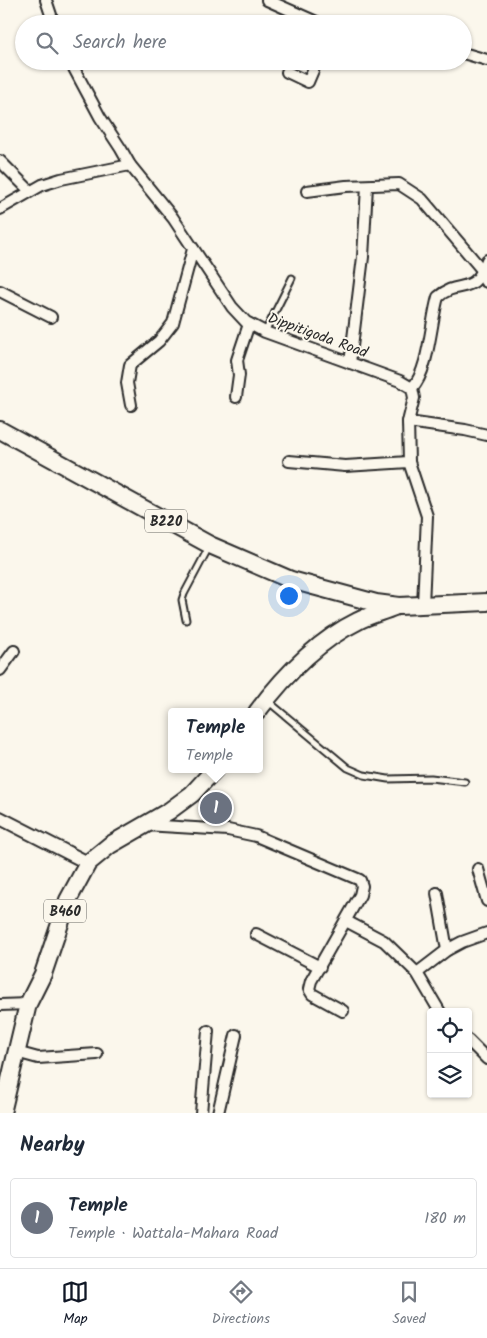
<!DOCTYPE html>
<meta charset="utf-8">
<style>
body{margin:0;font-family:Kalam,sans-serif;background:#f2f2f3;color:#1f2937}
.controls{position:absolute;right:15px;bottom:15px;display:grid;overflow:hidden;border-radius:5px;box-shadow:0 1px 4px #0004}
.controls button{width:45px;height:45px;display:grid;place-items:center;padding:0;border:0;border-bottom:1px solid #e0e1e3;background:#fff;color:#1f2937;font:25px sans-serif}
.you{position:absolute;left:288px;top:595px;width:18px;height:18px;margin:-12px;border:4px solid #fff;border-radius:50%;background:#1a73e8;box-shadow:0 0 0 8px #1a73e833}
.badge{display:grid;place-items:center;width:32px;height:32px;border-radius:50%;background:#111827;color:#fff;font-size:16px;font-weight:700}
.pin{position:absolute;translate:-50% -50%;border:2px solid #fff;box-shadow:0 1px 5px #0006}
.popup{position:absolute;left:168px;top:708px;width:95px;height:65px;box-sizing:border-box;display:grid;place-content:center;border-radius:5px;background:#fff;filter:drop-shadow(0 1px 4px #0005);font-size:16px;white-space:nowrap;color:#747a83}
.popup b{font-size:19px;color:#1f2937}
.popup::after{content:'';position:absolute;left:50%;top:100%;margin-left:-10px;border:10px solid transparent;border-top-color:#fff}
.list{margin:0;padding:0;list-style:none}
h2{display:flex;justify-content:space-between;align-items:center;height:65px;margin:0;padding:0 20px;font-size:21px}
h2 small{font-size:16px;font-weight:400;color:#747a83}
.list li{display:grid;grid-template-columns:32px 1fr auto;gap:15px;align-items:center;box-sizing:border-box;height:80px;margin:0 10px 10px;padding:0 10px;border:1px solid #e0e1e3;border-radius:5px}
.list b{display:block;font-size:19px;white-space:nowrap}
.list p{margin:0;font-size:16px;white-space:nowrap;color:#747a83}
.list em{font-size:16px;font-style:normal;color:#747a83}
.icon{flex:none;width:28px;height:28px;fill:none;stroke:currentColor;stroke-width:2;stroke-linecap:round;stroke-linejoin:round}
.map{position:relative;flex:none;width:487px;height:1113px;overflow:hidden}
.search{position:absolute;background:#fff;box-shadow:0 1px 4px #0004;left:15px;right:15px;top:15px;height:55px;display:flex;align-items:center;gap:12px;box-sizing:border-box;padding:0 18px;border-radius:28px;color:#747a83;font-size:19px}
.sheet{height:155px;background:#fff}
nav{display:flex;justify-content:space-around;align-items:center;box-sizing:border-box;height:70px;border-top:1px solid #e0e1e3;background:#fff;font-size:14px;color:#747a83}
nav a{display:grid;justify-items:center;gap:2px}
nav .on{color:#111827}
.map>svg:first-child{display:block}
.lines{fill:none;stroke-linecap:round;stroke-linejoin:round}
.service-casing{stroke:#2b2b2b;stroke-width:9}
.minor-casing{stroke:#2b2b2b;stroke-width:14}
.tertiary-casing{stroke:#2b2b2b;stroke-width:16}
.primary-casing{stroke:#2b2b2b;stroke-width:20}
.service{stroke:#fbf7ec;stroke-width:5}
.minor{stroke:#fbf7ec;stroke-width:10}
.tertiary{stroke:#fbf7ec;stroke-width:12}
.primary{stroke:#fbf7ec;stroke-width:16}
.labels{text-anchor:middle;stroke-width:4;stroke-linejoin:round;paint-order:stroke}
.shield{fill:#fbf7ec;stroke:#696865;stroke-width:1}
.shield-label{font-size:14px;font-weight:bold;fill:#2b2b2b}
.street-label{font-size:15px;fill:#2b2b2b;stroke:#fbf7ec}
</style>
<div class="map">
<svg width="487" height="1113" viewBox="0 0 487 1113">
<rect width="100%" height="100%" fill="#fbf7ec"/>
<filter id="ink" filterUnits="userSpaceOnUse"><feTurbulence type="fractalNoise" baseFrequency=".02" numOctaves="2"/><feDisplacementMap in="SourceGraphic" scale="10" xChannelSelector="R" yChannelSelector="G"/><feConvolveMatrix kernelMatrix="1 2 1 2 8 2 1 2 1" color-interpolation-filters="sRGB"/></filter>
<g filter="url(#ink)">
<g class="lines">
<defs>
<g id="service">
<polyline points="265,332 292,278"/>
<polyline points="186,620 182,600 184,594 209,547"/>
<polyline points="269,702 348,768 364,775 388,779 431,778 465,782"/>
</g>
<g id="minor">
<polyline points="46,0 54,24"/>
<polyline points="267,0 321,24"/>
<polyline points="463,53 487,60"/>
<polyline points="70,61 100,117 121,149 130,165 173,218 232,307 246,322 265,332 400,381 412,388 414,398 408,422 409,462 427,516 423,605"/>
<polyline points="287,72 308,82 317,61"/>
<polyline points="0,161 30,191"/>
<polyline points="307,191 346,186 399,184 422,199 483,271 485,281 487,282"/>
<polyline points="0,209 42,185 61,179 130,165"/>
<polyline points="0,291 51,317"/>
<polyline points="350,363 363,257 367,186"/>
<path d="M412,388C429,371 431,320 438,297C459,278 474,298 487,260"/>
<polyline points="236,397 239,375 237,360 249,324"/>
<polyline points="131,405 127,383 130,365 159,341 173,323 193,249"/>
<polyline points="408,422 465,430 487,435"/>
<polyline points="289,461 345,466 409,462"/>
<polyline points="0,670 14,651"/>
<polyline points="145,825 228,830 256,836 360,880 362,886 360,895 311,981 309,989 312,994 343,1011"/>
<polyline points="478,869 487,901"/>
<polyline points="437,893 447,950"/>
<polyline points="346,921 384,941 417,973 440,1012"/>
<polyline points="256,934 320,967"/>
<polyline points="417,973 447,950 462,942 487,933"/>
<polyline points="0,1005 28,1004"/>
<polyline points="468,1040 487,1059"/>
<polyline points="16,1052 38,1058 97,1054"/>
<polyline points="201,1113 208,1031"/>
<polyline points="218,1113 236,1035"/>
</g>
<polyline id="tertiary" points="0,818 88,863"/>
<g id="primary">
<polyline points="0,430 210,545 291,580 376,603 399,606 487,602"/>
<path d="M257,712C284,676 317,641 358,621C369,615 382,612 394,607"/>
<polyline points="2,1113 28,1004 43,974 68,900 88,863 110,845 169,811 192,794 215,769"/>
</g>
</defs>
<use href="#service" class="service-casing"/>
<use href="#minor" class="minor-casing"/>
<use href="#tertiary" class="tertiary-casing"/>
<use href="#primary" class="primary-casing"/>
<use href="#service" class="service"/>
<use href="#minor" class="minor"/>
<use href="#tertiary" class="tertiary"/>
<use href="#primary" class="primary"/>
</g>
</g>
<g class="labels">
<g class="shield">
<rect x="145" y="509.5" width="42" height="23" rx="4"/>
<rect x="44" y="899.5" width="42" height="23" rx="4"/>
</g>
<g class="shield-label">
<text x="166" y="526">B220</text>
<text x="65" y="916">B460</text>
</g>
<g class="street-label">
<text transform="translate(318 335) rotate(20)" y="5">Dippitigoda Road</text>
</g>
</g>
</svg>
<div class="controls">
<button><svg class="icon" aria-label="locate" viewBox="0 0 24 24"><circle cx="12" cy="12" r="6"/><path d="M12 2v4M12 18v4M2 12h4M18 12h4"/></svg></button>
<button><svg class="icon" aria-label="layers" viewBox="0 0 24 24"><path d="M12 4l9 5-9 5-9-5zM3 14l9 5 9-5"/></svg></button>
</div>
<div class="you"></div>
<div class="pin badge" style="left:216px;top:808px;background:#6b7280">1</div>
<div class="popup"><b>Temple</b>Temple</div>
<div class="search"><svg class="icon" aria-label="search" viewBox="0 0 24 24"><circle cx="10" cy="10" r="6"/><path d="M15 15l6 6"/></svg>Search here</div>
</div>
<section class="sheet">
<h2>Nearby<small></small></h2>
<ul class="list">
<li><span class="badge" style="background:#6b7280">1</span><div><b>Temple</b><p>Temple · Wattala-Mahara Road</p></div><em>180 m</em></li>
</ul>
</section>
<nav>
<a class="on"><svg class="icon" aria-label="map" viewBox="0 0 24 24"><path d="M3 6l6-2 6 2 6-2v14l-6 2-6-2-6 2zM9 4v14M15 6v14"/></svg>Map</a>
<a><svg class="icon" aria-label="directions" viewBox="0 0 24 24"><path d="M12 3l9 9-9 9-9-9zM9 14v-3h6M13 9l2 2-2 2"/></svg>Directions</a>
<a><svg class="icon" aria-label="saved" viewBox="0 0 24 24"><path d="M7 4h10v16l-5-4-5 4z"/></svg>Saved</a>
</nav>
